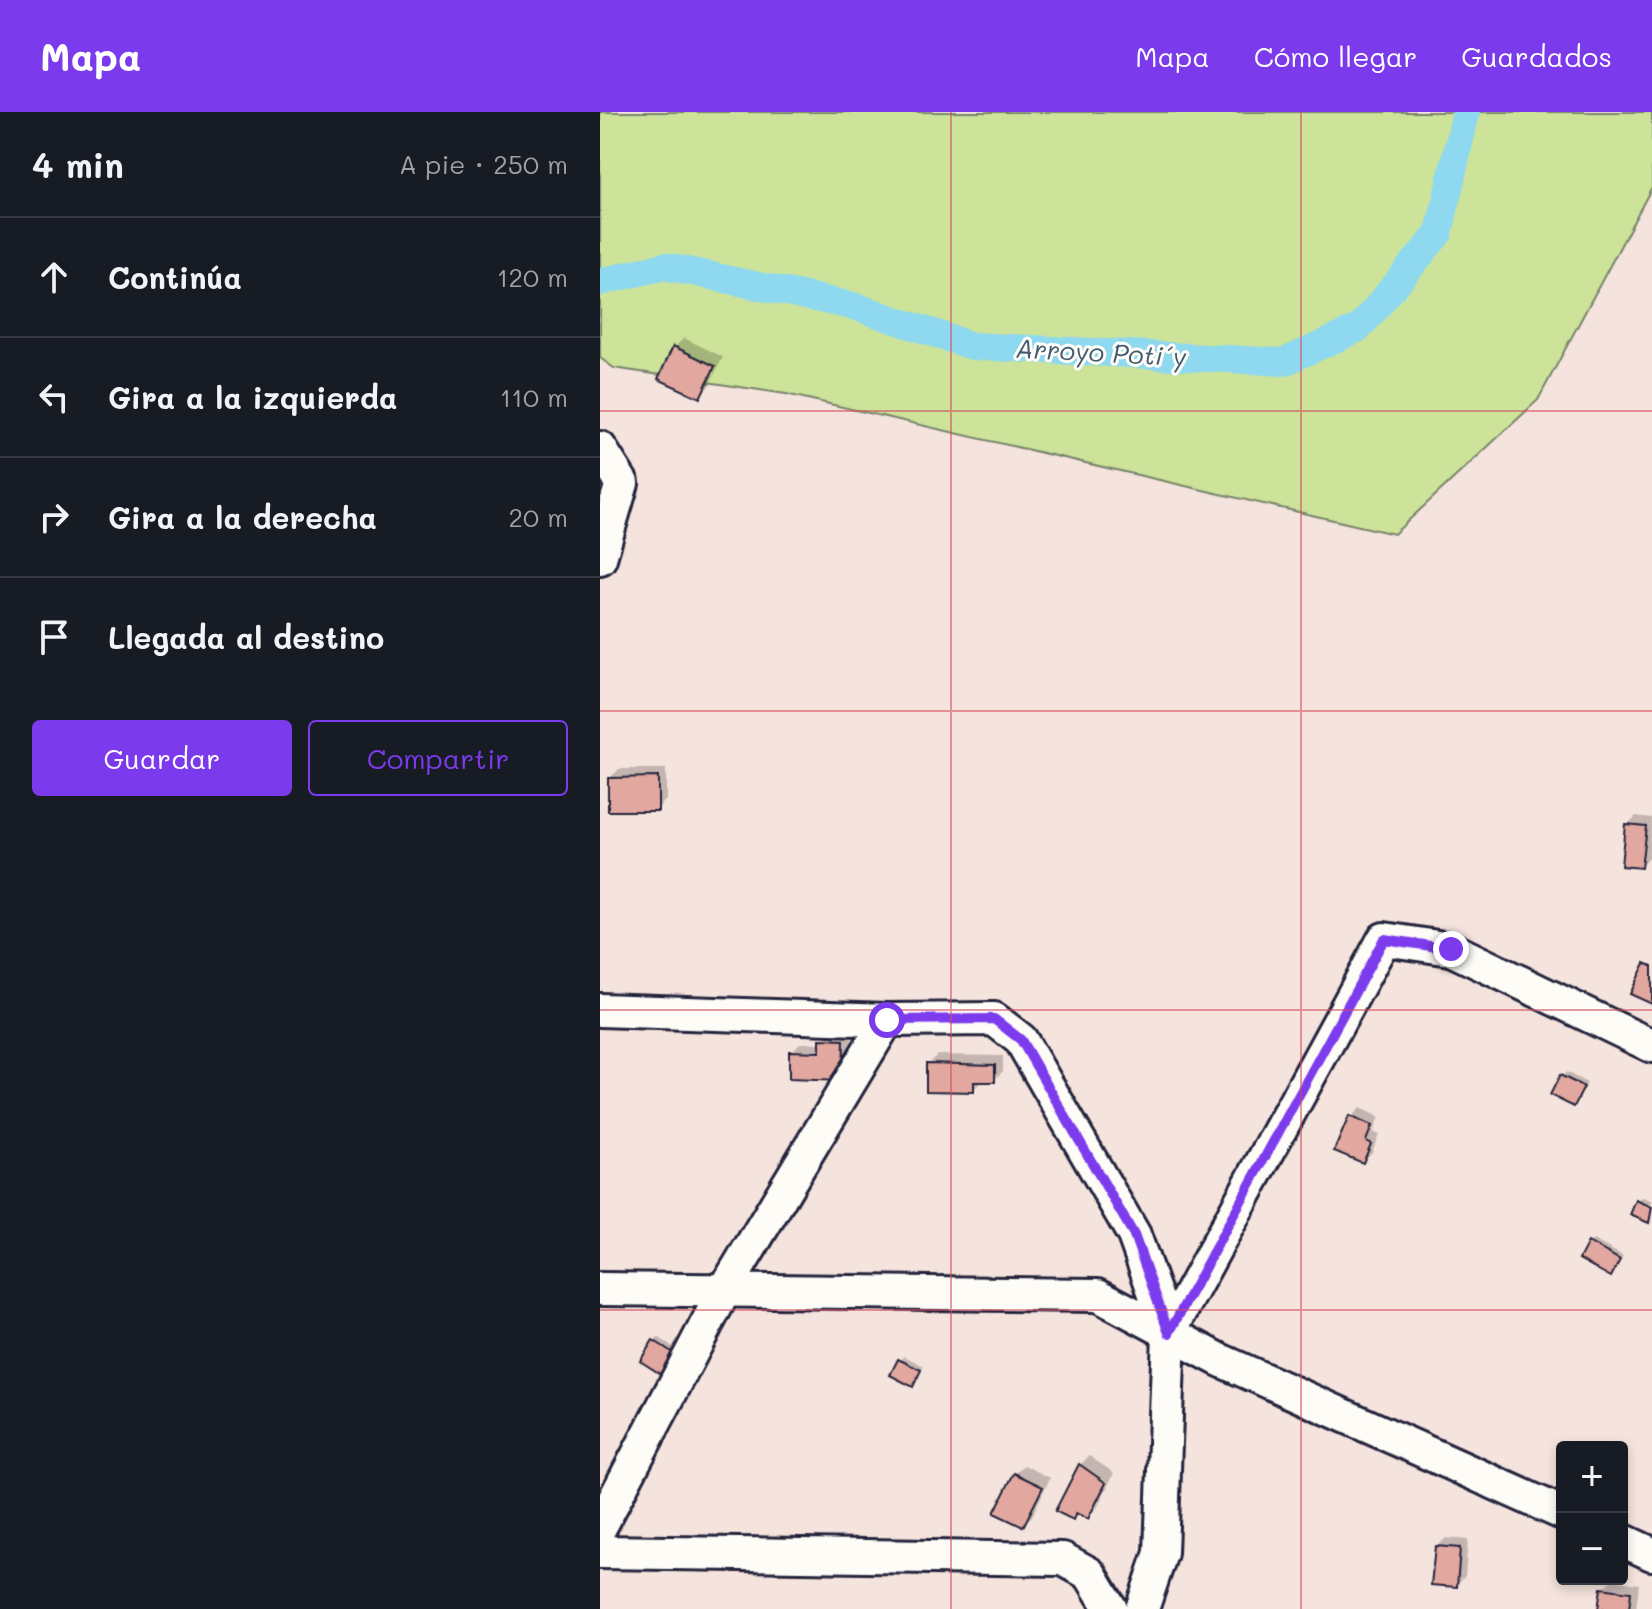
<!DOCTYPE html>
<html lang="es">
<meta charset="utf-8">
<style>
body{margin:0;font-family:Mali,sans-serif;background:#20242c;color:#f1f3f6}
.controls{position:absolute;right:24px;bottom:24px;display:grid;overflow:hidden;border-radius:8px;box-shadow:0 4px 12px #0003}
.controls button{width:72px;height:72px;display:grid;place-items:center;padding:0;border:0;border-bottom:2px solid #363941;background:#171b24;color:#f1f3f6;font:40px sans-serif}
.stop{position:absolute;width:24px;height:24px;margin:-18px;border:6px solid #7c3aed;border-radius:50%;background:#fff}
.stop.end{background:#7c3aed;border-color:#fff;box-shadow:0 2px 8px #0008}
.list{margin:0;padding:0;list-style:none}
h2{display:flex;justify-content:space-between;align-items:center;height:104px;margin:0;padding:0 32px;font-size:34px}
h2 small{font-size:26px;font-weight:400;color:#9ea1a6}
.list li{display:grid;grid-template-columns:52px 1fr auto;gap:24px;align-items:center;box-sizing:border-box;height:120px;padding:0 32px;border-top:2px solid #363941}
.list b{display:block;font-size:30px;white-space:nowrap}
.list em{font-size:26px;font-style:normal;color:#9ea1a6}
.actions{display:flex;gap:16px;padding:24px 32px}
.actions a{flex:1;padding:18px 0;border:2px solid #7c3aed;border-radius:8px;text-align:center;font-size:28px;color:#7c3aed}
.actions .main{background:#7c3aed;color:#fff}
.icon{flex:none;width:44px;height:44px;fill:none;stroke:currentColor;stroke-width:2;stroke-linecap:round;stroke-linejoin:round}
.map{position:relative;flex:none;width:1052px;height:1497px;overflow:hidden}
header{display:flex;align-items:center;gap:48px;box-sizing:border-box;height:112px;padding:0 40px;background:#7c3aed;color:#fff}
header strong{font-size:38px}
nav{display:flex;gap:44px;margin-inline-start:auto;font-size:28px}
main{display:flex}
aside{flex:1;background:#171b24}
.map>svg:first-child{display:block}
.green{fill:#cce399;stroke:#77826a;stroke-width:2}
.shadow{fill:#0003}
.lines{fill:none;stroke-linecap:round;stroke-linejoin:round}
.canal{stroke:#8ed9ef;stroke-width:28}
.building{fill:#e2a89f;stroke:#22223b;stroke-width:2}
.minor-casing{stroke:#22223b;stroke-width:38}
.minor{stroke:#fdfcf7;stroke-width:32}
.route{stroke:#7c3aed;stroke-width:10}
.grid{fill:none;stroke:#d1495b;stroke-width:2;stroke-opacity:0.55}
.labels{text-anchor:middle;stroke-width:6;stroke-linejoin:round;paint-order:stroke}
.water-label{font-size:26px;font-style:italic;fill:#425971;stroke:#fdfcf7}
</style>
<header>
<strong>Mapa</strong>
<nav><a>Mapa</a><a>Cómo llegar</a><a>Guardados</a></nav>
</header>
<main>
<aside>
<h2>4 min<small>A pie · 250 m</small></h2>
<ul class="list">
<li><svg class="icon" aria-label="ahead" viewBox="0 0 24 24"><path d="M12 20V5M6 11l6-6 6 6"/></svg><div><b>Continúa</b></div><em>120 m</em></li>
<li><svg class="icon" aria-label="left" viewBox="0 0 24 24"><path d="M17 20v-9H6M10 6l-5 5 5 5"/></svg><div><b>Gira a la izquierda</b></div><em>110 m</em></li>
<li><svg class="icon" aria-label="right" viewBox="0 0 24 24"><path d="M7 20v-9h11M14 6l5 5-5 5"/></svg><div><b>Gira a la derecha</b></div><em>20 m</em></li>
<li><svg class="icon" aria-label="arrive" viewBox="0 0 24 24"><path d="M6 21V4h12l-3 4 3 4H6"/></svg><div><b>Llegada al destino</b></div></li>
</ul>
<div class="actions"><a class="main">Guardar</a><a>Compartir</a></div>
</aside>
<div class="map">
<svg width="1052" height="1497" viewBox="0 0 1052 1497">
<rect width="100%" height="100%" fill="#f5e3dd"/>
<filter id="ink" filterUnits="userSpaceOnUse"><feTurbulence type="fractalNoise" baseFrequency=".0125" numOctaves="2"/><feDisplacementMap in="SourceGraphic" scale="16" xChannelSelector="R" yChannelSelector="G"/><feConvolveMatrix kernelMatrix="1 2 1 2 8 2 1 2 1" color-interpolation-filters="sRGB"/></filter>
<g filter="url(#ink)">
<polygon class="green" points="0,0 1052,0 1052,75 938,288 794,422 186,282 14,256 0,246"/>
<g class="shadow">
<polygon points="84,226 123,245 108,275 100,284 75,235"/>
<polygon points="19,657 66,657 66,688 57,697 10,666"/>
<polygon points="1036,704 1052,706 1049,745 1041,754 1027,713"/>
<polygon points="231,919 252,920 251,958 191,940 200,931 222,931"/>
<polygon points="337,943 403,944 403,959 394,968 383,968 373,978 328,952"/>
<polygon points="966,960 987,971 973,993 953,982"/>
<polygon points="760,996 779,1005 773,1020 779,1023 772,1040 763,1049 751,1005"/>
<polygon points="1042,1085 1052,1089 1049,1109 1032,1102"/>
<polygon points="993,1128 1023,1144 1011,1162 990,1131"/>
<polygon points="58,1225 78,1238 66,1257 54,1229"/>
<polygon points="304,1244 324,1254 313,1272 293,1262"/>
<polygon points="489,1344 514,1361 497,1396 488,1404 478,1400 472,1406 480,1353"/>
<polygon points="424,1353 450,1366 432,1404 423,1413 415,1362"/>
<polygon points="846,1426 868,1428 865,1464 856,1473 837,1434"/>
<polygon points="1012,1468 1039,1472 1036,1497 1000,1497 1003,1477"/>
</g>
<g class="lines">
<polyline class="canal" points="0,170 64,154 257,195 372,234 684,250 759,216 839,121 866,0"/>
</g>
<g class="building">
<polygon points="73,234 115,254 100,286 58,267"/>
<polygon points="58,665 58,699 8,699 8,666"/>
<polygon points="1025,712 1046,714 1041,756 1021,754"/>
<polygon points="1045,851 1052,854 1052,892 1030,882"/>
<polygon points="220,927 244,928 243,969 189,967 189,939 220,940"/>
<polygon points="326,951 395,953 395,970 374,970 374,980 326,979"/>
<polygon points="960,963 984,975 974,995 950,983"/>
<polygon points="749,1004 772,1014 766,1029 771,1032 763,1051 734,1039"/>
<polygon points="1036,1088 1052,1095 1049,1111 1030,1103"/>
<polygon points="988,1130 1020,1148 1011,1165 979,1147"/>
<polygon points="53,1228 75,1242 62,1263 40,1249"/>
<polygon points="298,1247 321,1258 313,1275 290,1263"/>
<polygon points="479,1352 506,1371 488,1407 476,1401 473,1408 455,1399"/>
<polygon points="414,1361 443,1375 423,1415 394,1401"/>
<polygon points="835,1434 860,1436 857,1475 831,1473"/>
<polygon points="1001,1476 1031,1480 1029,1497 998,1497"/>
</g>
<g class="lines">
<defs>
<g id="minor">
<polyline points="0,336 22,371 0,446"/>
<polyline points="0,898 287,908 394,907 421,928 534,1123 569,1221 561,1441 542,1497"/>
<polyline points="0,1177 498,1183 620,1248 962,1401"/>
<polyline points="569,1221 784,827 851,837 1052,934"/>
<polyline points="0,1415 124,1179 287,908"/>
<polyline points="1022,1428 1052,1442"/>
<polyline points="0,1440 463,1447 490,1462 511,1497"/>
</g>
</defs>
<use href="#minor" class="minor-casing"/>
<use href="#minor" class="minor"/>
</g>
</g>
<g class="lines" filter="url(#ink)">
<polyline class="route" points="287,908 394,907 421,928 534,1123 569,1221 784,827 851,837"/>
</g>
<path class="grid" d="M351,0V1497M701,0V1497M0,299H1052M0,599H1052M0,898H1052M0,1198H1052"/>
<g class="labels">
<g class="water-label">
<text transform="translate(501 241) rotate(3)" y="9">Arroyo Poti´y</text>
</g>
</g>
</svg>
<div class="controls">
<button>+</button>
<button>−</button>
</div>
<div class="stop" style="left:287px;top:908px"></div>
<div class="stop end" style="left:851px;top:837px"></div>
</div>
</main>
